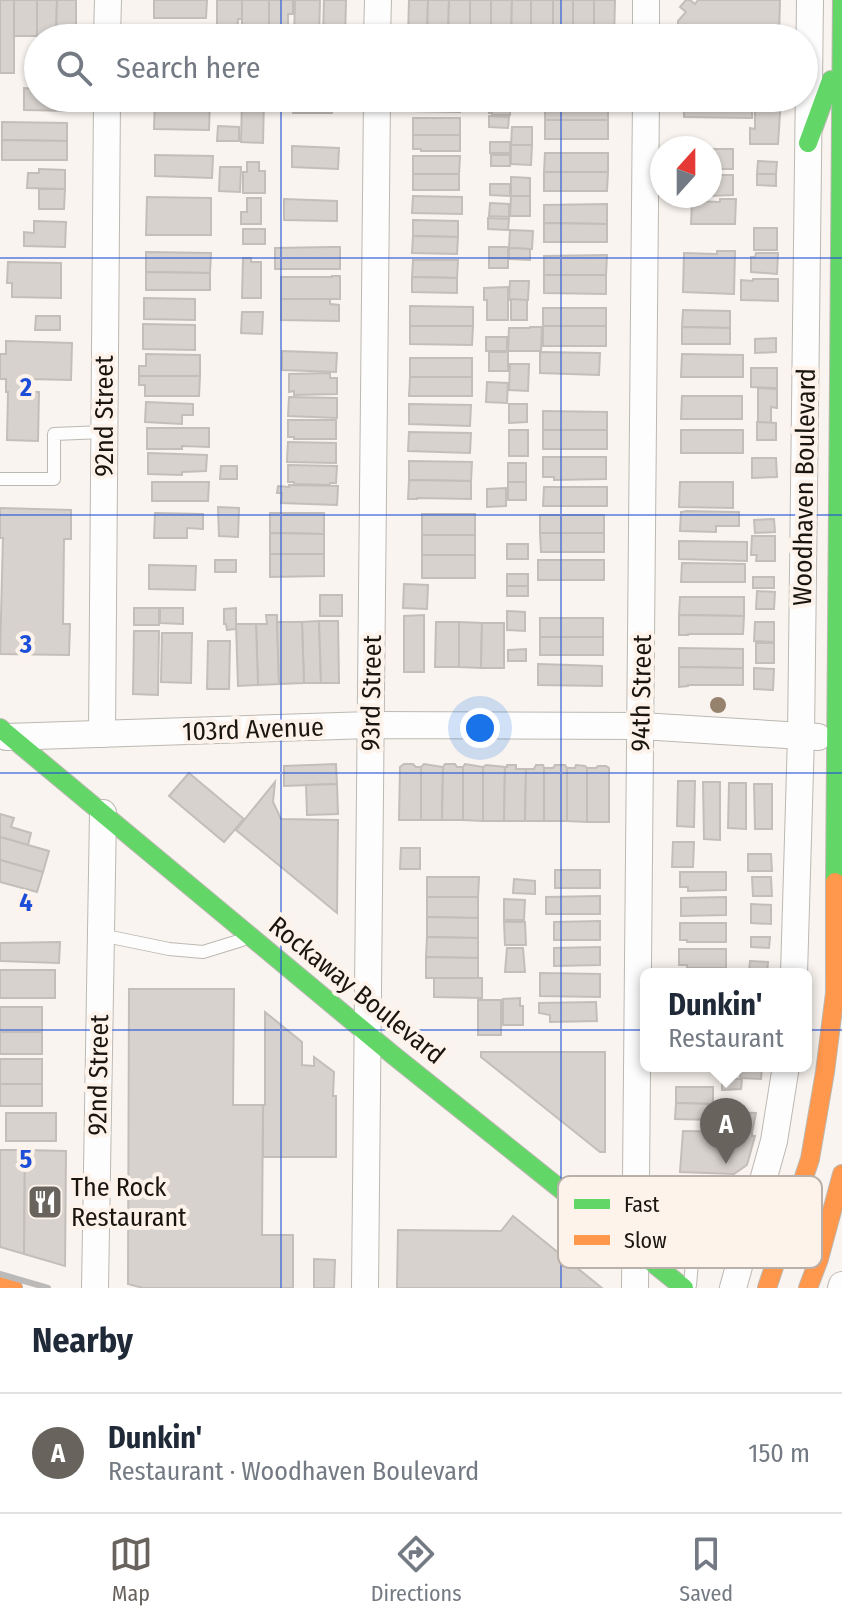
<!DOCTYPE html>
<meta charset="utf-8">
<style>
body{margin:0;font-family:"Fira Sans Condensed",sans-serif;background:#f2f2f3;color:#1f2937}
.compass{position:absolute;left:650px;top:136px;width:72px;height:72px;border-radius:50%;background:#fff;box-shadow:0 2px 6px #0004;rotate:21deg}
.you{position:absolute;left:480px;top:728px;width:28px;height:28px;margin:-20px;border:6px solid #fff;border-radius:50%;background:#1a73e8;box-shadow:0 0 0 12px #1a73e833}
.badge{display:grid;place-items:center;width:52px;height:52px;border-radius:50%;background:#69635e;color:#fff;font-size:26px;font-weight:700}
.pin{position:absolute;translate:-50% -66px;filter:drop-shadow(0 2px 4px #0008)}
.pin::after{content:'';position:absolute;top:42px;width:28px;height:24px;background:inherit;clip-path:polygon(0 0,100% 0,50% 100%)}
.popup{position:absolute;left:640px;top:968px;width:172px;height:104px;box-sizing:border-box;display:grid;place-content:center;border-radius:12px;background:#fff;filter:drop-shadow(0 2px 6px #0005);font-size:26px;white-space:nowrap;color:#747a83}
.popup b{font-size:30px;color:#1f2937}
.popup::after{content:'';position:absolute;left:50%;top:100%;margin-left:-16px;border:16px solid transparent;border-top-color:#fff}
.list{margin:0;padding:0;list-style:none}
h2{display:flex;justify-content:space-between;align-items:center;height:104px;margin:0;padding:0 32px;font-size:34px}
h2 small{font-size:26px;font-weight:400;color:#747a83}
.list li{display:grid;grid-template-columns:52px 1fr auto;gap:24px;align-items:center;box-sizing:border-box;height:120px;padding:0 32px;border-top:2px solid #e0e1e3}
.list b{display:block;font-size:30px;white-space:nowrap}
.list p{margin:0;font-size:26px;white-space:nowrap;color:#747a83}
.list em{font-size:26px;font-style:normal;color:#747a83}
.icon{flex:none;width:44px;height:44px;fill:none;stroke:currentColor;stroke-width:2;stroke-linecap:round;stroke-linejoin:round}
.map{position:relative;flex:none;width:842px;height:1288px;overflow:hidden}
.search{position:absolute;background:#fff;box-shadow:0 2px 6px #0004;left:24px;right:24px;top:24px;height:88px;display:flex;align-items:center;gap:20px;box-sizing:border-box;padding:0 28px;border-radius:44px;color:#747a83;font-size:30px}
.sheet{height:224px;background:#fff}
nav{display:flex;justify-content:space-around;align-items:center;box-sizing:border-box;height:112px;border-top:2px solid #e0e1e3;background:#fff;font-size:22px;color:#747a83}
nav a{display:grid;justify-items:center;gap:4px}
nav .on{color:#69635e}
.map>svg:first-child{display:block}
.building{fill:#d7d2cd;stroke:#c3beb9;stroke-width:2}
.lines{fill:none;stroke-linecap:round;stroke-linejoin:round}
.lane-casing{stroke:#bcb8b2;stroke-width:14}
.street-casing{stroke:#bcb8b2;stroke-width:28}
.fast-casing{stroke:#bcb8b2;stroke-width:20}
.slow-casing{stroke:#bcb8b2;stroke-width:20}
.lane{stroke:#fefdfd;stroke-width:12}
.street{stroke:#fefdfd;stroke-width:26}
.fast{stroke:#63d668;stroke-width:18}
.slow{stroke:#ff974d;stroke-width:18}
.rail{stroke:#bcbab9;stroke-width:6}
.tree{fill:#97836d}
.grid{fill:none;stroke:#1d4ed8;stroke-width:2;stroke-opacity:0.55}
.labels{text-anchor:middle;stroke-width:8;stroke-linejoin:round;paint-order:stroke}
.street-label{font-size:26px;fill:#1b1510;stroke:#fdf3eb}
.poi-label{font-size:26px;fill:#1b1510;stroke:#fdf3eb;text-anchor:start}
.key{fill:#fdf3eb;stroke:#b9b0a9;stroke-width:2}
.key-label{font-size:22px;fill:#1b1510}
.grid-label{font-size:26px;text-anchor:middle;font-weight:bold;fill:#1d4ed8;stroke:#fdf3eb;stroke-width:8;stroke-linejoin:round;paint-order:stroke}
</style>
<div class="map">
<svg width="842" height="1288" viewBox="0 0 842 1288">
<rect width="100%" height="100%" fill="#f9f4ef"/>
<g class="building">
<rect x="0" y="0" width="14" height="73"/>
<rect x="14" y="0" width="23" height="36"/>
<polygon points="37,0 57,0 56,37 37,36"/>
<polygon points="57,0 76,0 76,37 56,37"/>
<polygon points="154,0 207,0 206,18 154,18"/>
<polygon points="217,0 242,0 242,19 238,19 237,38 217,38"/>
<rect x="242" y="0" width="27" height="38"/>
<polygon points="269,0 293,0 293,14 288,14 288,38 269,38"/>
<polygon points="295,0 320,0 319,38 294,38"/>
<polygon points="324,0 346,0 345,38 323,38"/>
<polygon points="409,0 428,0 427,38 408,38"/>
<polygon points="428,0 449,0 448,38 427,38"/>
<polygon points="449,0 470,0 470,38 448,38"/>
<rect x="470" y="0" width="21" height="38"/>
<polygon points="491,0 512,0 511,38 491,38"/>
<polygon points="512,0 531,0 531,38 511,38"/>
<rect x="531" y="0" width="22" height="38"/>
<rect x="553" y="0" width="20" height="38"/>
<rect x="573" y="0" width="21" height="38"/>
<polygon points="594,0 615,0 614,38 594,38"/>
<polygon points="686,0 690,0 695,4 698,0 780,0 779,38 678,38 678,21 686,12 680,7"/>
<polygon points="154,26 206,27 206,38 154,38"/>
<polygon points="24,88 38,89 38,98 76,98 75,106 73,106 73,111 24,110"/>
<polygon points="155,98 210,98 209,130 154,129"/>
<polygon points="242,98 264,98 263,143 241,142"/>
<polygon points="285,98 332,98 332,113 293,113 293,100 285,100"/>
<polygon points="413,98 460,98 460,112 413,111"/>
<polygon points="493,98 510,98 510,115 492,115 492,113 489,113 489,103 493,103"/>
<polygon points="684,98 752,98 752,118 684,117"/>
<polygon points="755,98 781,98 778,144 750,144 750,128 755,129"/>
<rect x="545" y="101" width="63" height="19"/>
<polygon points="489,116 509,117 508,128 489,127"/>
<rect x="413" y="118" width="47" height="17"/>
<rect x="545" y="120" width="63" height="19"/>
<polygon points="2,122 67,123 67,141 2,140"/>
<polygon points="218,126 239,127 239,141 217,141"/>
<polygon points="512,127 532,127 532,145 511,145"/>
<polygon points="413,135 460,135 460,151 421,151 421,149 413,149"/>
<polygon points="2,140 67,141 67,160 2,160"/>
<rect x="490" y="142" width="20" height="11"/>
<polygon points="511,145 532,145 531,165 511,164"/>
<polygon points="292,146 339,148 338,169 292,167"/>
<rect x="710" y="149" width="23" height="20"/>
<polygon points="545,153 608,153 608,172 544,172"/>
<polygon points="155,155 213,156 212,178 155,176"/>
<rect x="491" y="155" width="19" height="11"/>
<polygon points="413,156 460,156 459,174 413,174"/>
<polygon points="758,161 777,162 776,174 757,174"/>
<polygon points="247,162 259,162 259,171 265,171 265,193 243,193 243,172 247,172"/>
<polygon points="220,167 241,167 240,192 219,191"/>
<polygon points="39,169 65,170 65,189 27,188 28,173 39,173"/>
<polygon points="544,172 608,172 607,191 544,191"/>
<rect x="413" y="174" width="46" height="16"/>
<polygon points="757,174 776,174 776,186 757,185"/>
<polygon points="710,175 733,175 733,195 710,196"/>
<polygon points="511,177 530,178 530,196 511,196"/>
<polygon points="490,184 510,184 510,196 490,195"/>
<polygon points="39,189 65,189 64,209 39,209"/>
<polygon points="413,196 462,197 462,214 412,213"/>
<polygon points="511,196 530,196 530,216 510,216"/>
<polygon points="147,197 211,198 211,235 146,235"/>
<polygon points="247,198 261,198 261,224 241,224 241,212 247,212"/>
<polygon points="284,199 337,201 337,221 284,220"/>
<polygon points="720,199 736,199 735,224 691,224 692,201 720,202"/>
<polygon points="490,203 509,204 509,217 489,216"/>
<polygon points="607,204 607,224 544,223 544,205"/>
<polygon points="488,218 509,219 508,230 488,229"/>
<polygon points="413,220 458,221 458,237 413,236"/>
<polygon points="34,221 66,222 65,247 24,246 24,232 34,233"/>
<polygon points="544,223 607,224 607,242 544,242"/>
<rect x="754" y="228" width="23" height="22"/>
<rect x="243" y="229" width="22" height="15"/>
<polygon points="510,230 533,231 532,249 509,248"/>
<polygon points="413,236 458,237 457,254 412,253"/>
<polygon points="331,247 340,247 340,269 275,269 275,248"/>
<rect x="489" y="247" width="19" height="11"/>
<polygon points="509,248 530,249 530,260 509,259"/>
<polygon points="717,251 735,251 734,294 683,292 684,253 717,254"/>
<polygon points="146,252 211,253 210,273 146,272"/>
<polygon points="756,253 778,253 777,274 751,272 751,257 755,257"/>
<polygon points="607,255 606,275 544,275 544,256"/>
<polygon points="243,258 251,258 251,262 261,262 261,298 242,298"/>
<rect x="489" y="258" width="19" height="10"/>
<polygon points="413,260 458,260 457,278 412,277"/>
<polygon points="8,262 61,263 61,298 12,297 12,283 7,283"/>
<polygon points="146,272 210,273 210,290 146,290"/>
<polygon points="544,275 606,275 606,294 544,293"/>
<polygon points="332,276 340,276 340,299 281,299 281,277 332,277"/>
<polygon points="412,277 457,278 457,293 412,292"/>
<polygon points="753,279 778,279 778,301 741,300 741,280 753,281"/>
<polygon points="510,281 529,281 528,300 509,300"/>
<polygon points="508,287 508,320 487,320 487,300 484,300 484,288"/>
<polygon points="144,298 195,299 195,320 144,319"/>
<polygon points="281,299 330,299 330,304 339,305 339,321 281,320"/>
<polygon points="511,299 527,300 527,320 511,320"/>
<polygon points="410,306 473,307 473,326 410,326"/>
<rect x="543" y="308" width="63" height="18"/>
<polygon points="683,310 730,311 730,328 682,327"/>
<polygon points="242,312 263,312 262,334 241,333"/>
<polygon points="36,316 60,316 60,330 35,330"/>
<polygon points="143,324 195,325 195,350 143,349"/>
<polygon points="410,326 473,326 472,345 410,344"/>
<rect x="543" y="326" width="63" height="20"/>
<polygon points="530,327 542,327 541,351 508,351 509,328 530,328"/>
<polygon points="682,327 730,328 730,344 682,344"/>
<rect x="486" y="337" width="21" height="14"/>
<polygon points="776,338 776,352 755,353 755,339"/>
<polygon points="6,341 72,343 71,380 28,379 28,392 39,392 38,441 7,440 8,392 6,392 6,379 0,379 0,354 6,354"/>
<polygon points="282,351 337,353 336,372 282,370"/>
<rect x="489" y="352" width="19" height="19"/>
<polygon points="540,352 600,353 599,375 540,373"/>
<polygon points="146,354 200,355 200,376 139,376 139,366 146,366"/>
<polygon points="682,354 743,355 743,377 681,377"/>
<rect x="410" y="358" width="62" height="19"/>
<polygon points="510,364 529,364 528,391 509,390"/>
<polygon points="751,368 777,368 777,388 751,387"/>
<polygon points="330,373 330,378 337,378 337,394 294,395 294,391 289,392 289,374"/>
<polygon points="139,376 200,376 199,396 145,396 145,385 139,385"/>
<polygon points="410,377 472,377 472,396 409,396"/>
<polygon points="487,382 508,383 507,403 486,402"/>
<polygon points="758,388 777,389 777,408 771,407 771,423 758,422"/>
<polygon points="682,396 742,396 742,419 681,419"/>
<polygon points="289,397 337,398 337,418 288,416"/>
<polygon points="146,402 193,404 193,415 182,415 182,424 145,422"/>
<polygon points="409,404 471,405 470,426 409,424"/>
<polygon points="509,404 527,404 527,422 509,423"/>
<polygon points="543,411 607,412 607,430 543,430"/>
<polygon points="288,420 336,420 336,439 294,439 294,437 288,437"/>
<polygon points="757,422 776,423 776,440 757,440"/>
<polygon points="147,428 209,428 209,447 182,446 182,449 147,449"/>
<rect x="509" y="430" width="19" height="26"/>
<rect x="543" y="430" width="64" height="19"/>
<rect x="681" y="430" width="62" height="23"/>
<polygon points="409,432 471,433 470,453 408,451"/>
<polygon points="288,442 336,443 336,463 287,462"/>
<polygon points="148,453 207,455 206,471 182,472 182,475 148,474"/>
<polygon points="543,457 606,457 606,479 554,480 554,477 543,477"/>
<polygon points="752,458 776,458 777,477 752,478"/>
<polygon points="409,461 472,462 471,481 409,480"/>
<rect x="508" y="463" width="18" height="19"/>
<polygon points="288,465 337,466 336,483 330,483 329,485 294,484 294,482 288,482"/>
<polygon points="221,466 237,466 237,479 220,479"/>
<polygon points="409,480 471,481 471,499 417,498 417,499 408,499"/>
<polygon points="152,482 209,482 208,501 152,501"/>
<rect x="508" y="482" width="18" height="18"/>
<polygon points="680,482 733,482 733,508 679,507"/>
<polygon points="289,485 338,486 337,505 281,503 282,493 277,493 278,486 289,487"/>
<polygon points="544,487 607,487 607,506 543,506"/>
<polygon points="506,488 506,506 487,507 487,489"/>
<polygon points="218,507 239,508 238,537 219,536"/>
<polygon points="0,508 71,510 71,539 64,539 63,624 70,624 69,655 0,654 3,538 0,538"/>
<polygon points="687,511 739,512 739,526 716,526 716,532 680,531 681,512"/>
<polygon points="155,513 203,514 203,529 187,528 187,538 154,538"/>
<polygon points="270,513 324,513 324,534 270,533"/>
<rect x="422" y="514" width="53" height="21"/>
<rect x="540" y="515" width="64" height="18"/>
<polygon points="774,519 775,532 755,533 754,520"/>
<polygon points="270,533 324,534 324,554 270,554"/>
<polygon points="540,533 604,533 604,552 541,552"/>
<rect x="422" y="535" width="53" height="20"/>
<polygon points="752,536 775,536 775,561 756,561 757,555 751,555"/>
<polygon points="679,541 747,542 747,561 679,559"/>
<rect x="507" y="544" width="21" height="15"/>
<polygon points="270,554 324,554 324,576 270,577"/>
<rect x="422" y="555" width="53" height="23"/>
<rect x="215" y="560" width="21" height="12"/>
<rect x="538" y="560" width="66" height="20"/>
<polygon points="682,563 745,564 745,582 681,582"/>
<polygon points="149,565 196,566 195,590 149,589"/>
<rect x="507" y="574" width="21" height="12"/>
<rect x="753" y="577" width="21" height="11"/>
<polygon points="404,584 428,585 427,609 403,608"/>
<rect x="507" y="586" width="21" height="10"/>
<polygon points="757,591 775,592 774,609 756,609"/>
<rect x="320" y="595" width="22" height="21"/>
<polygon points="680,597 744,597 744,616 679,615"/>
<rect x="134" y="608" width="25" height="17"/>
<polygon points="160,608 183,608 183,624 160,623"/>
<polygon points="236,608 236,629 227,630 226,624 224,624 224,609"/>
<polygon points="507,611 525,612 525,631 507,630"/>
<polygon points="266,615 277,615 279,684 258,685 256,624 267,624"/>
<polygon points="424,615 424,672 404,672 404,616"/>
<polygon points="679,615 744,616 743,634 688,634 688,635 679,635"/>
<rect x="540" y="618" width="63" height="19"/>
<polygon points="319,621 321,683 304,683 302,622"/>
<polygon points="319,621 338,621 339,683 321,683"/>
<polygon points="277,622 302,622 304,683 279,684"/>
<polygon points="436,622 459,622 459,667 435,667"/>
<polygon points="459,622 482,623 481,668 459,667"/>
<polygon points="755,622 774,622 774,642 754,641"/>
<polygon points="482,623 504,623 504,668 481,668"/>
<polygon points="236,624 256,624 258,685 238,686"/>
<polygon points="134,631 159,631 158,695 133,694"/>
<polygon points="162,633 192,633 191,683 161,682"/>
<rect x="540" y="637" width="63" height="18"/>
<polygon points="208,641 230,641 229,689 207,689"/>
<rect x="756" y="643" width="18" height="20"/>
<polygon points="679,648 743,649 743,668 679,667"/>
<polygon points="526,649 526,661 508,661 508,650"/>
<polygon points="538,664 602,666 602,686 538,685"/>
<polygon points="679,667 743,668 743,685 688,685 688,686 679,687"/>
<polygon points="754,668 774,669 773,690 754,689"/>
<polygon points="336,764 337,784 284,786 284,766"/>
<polygon points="404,764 413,764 416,767 421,767 421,820 399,820 400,767"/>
<polygon points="424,764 443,767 442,820 421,820 421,767"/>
<polygon points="445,764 455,764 457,767 463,767 463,820 442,820 443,767"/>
<polygon points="465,764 483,767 483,821 463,820 463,767"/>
<polygon points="486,765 505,767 504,821 483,821 483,767"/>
<polygon points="507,765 516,765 516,769 526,769 525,821 504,821 505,767 507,767"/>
<polygon points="536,765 543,765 544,768 544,821 525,821 526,769 534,769"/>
<polygon points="555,765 565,765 567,768 567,821 544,821 544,768 553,768"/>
<polygon points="576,765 585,766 587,768 587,822 567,821 567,768 575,768"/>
<polygon points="598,766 606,766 609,768 609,822 587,822 587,768 596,768"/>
<polygon points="189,773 244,819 224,842 169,796"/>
<polygon points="678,781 695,781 694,827 677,826"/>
<polygon points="275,782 273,802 281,819 338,820 337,913 236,830"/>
<polygon points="703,782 720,782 720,840 704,839"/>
<polygon points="729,783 746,783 746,829 728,828"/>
<polygon points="337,784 338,814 307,815 306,785"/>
<polygon points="754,784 772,784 772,829 755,829"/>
<polygon points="0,814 14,818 11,827 31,833 28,845 0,837"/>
<polygon points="0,837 49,851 43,872 0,860"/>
<polygon points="673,842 694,842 693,867 672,867"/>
<polygon points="401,848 420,848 420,869 400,869"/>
<polygon points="748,854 771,854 772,871 748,871"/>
<polygon points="0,860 43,872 37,892 0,882"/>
<rect x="555" y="870" width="45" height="18"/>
<polygon points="680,872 726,872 726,890 688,891 688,887 680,887"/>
<polygon points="427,877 479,877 478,897 427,897"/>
<polygon points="752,877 771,877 772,896 753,896"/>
<polygon points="514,879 535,881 535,894 513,893"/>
<polygon points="600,896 600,914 546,914 546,897"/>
<polygon points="427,897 478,897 478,918 427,917"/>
<polygon points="726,897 726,915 681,916 681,898"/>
<polygon points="504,899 525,900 524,920 504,920"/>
<polygon points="751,904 771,905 771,924 751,923"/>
<polygon points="427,917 478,918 478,938 427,937"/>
<polygon points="600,921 600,940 554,940 554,922"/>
<polygon points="504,922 525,922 526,945 505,945"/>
<polygon points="680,923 726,923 726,942 687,942 687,940 680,940"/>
<polygon points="427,937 478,938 478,958 426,957"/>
<polygon points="751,937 770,937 769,948 751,947"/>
<polygon points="60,942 59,963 0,961 0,943"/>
<polygon points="600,947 600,965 554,966 554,948"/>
<polygon points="507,948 523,948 525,972 505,972"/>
<polygon points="679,949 726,949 726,968 687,968 687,965 679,965"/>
<polygon points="426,957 478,958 478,978 426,978"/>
<polygon points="750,961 768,962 767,974 749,972"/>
<rect x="0" y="970" width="55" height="28"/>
<polygon points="540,973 600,974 600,997 540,996"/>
<polygon points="434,978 482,978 482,998 434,997"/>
<polygon points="129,989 234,989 233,1105 263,1105 262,1235 293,1235 293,1288 143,1288 128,1284"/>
<polygon points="520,998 520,1006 523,1006 523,1025 503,1025 503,999"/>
<rect x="478" y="1000" width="23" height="35"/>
<polygon points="596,1002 597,1021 550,1022 550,1015 539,1013 539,1003"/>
<rect x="0" y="1007" width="42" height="25"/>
<polygon points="265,1012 302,1042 302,1065 314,1066 314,1057 334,1072 333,1096 336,1096 336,1157 263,1157 263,1105 265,1105"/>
<rect x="0" y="1032" width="42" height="22"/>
<polygon points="481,1052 605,1052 605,1152 600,1152 481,1057"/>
<rect x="0" y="1059" width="42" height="25"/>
<rect x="678" y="1066" width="49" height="3"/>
<polygon points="741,1067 762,1067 761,1079 740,1078"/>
<polygon points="722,1079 742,1079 741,1089 722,1090"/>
<rect x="0" y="1084" width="42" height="22"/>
<polygon points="676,1087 713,1087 713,1104 676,1103"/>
<polygon points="676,1103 713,1104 712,1120 675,1119"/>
<polygon points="716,1112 756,1113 752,1132 716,1132"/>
<rect x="6" y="1113" width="50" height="28"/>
<polygon points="683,1131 752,1132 752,1136 755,1136 747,1165 734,1174 680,1172"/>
<polygon points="0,1150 25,1150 24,1254 0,1247"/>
<polygon points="25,1150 66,1151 65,1266 24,1254"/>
<polygon points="513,1216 602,1288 397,1288 398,1230 501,1231"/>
<polygon points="314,1259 335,1260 334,1288 314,1288"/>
</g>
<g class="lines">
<defs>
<g id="lane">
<polyline points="0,479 54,479 54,434 104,432"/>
<polyline points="101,935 169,949 203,952 242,940"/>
<polyline points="690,1285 699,1185 764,1182"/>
</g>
<g id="street">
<polyline points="107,38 108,0"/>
<polyline points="377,38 378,0"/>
<polyline points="646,38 646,0"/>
<polyline points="102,734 107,98"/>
<polyline points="6,737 370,725 641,726 818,737"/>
<polyline points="794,974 801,736 810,0"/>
<polyline points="95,1288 103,813"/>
<polyline points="365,1288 377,98"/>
<polyline points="635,1288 646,98"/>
<polyline points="733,1288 774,1141 786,1066"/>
<polyline points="841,1288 842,1285"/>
</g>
<g id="fast">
<polyline points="808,143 831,80"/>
<polyline points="0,728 393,1055 684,1288"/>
<polyline points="835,882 842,0"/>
</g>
<g id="slow">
<polyline points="0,1284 13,1288"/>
<polyline points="767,1288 810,1159 825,1072 835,993 835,882"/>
<polyline points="808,1288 819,1259 842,1174"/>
</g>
</defs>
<use href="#lane" class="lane-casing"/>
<use href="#street" class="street-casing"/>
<use href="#fast" class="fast-casing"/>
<use href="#slow" class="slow-casing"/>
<use href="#lane" class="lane"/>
<use href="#street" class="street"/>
<use href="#fast" class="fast"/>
<use href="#slow" class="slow"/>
<polyline class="rail" points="0,1274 48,1288"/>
</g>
<circle class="tree" cx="718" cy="705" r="8"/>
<path class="grid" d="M281,0V38M561,0V38M281,98V1288M561,98V1288M0,258H842M0,515H842M0,773H842M0,1030H842"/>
<defs>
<symbol id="restaurant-square" viewBox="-11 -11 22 22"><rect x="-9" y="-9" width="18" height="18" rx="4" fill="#69635e" stroke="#fdf3eb"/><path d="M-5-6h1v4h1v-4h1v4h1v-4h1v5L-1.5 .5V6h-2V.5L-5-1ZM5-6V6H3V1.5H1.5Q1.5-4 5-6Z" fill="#fff"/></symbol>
</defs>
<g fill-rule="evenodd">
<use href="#restaurant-square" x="25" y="1182" width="40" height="40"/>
</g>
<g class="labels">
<g class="street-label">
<text transform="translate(104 416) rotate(-90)" y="9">92nd Street</text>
<text transform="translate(804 487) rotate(-89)" y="9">Woodhaven Boulevard</text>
<text transform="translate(371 693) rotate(-89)" y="9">93rd Street</text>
<text transform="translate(641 693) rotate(-89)" y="9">94th Street</text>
<text transform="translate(253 729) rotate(-2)" y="9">103rd Avenue</text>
<text transform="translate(357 990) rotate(39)" y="9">Rockaway Boulevard</text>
<text transform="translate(98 1075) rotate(-89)" y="9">92nd Street</text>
</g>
<g class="poi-label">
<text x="71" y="1196">The Rock<tspan x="71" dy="30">Restaurant</tspan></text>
</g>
</g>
<rect x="558" y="1176" width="264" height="92" rx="12" class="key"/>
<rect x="574" y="1199" width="36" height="10" fill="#63d668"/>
<rect x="574" y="1235" width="36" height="10" fill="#ff974d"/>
<g class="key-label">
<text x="624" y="1212">Fast</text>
<text x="624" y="1248">Slow</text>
</g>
<g class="grid-label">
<text x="26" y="396">2</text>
<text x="26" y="653">3</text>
<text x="26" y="911">4</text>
<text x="26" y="1168">5</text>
</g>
</svg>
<svg class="compass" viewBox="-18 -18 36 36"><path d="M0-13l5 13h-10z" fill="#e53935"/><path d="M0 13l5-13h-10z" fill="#747a83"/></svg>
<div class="you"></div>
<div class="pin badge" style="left:726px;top:1164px">A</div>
<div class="popup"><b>Dunkin'</b>Restaurant</div>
<div class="search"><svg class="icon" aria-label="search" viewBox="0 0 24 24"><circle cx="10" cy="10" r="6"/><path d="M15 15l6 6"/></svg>Search here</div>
</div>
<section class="sheet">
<h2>Nearby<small></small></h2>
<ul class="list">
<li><span class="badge">A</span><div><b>Dunkin'</b><p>Restaurant · Woodhaven Boulevard</p></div><em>150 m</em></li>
</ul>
</section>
<nav>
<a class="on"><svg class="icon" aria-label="map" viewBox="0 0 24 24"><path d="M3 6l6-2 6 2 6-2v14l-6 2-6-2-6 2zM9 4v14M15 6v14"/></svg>Map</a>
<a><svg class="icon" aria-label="directions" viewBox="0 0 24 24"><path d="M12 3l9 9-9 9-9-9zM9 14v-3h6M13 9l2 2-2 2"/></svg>Directions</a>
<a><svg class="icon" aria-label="saved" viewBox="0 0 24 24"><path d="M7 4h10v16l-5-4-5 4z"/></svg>Saved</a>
</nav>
